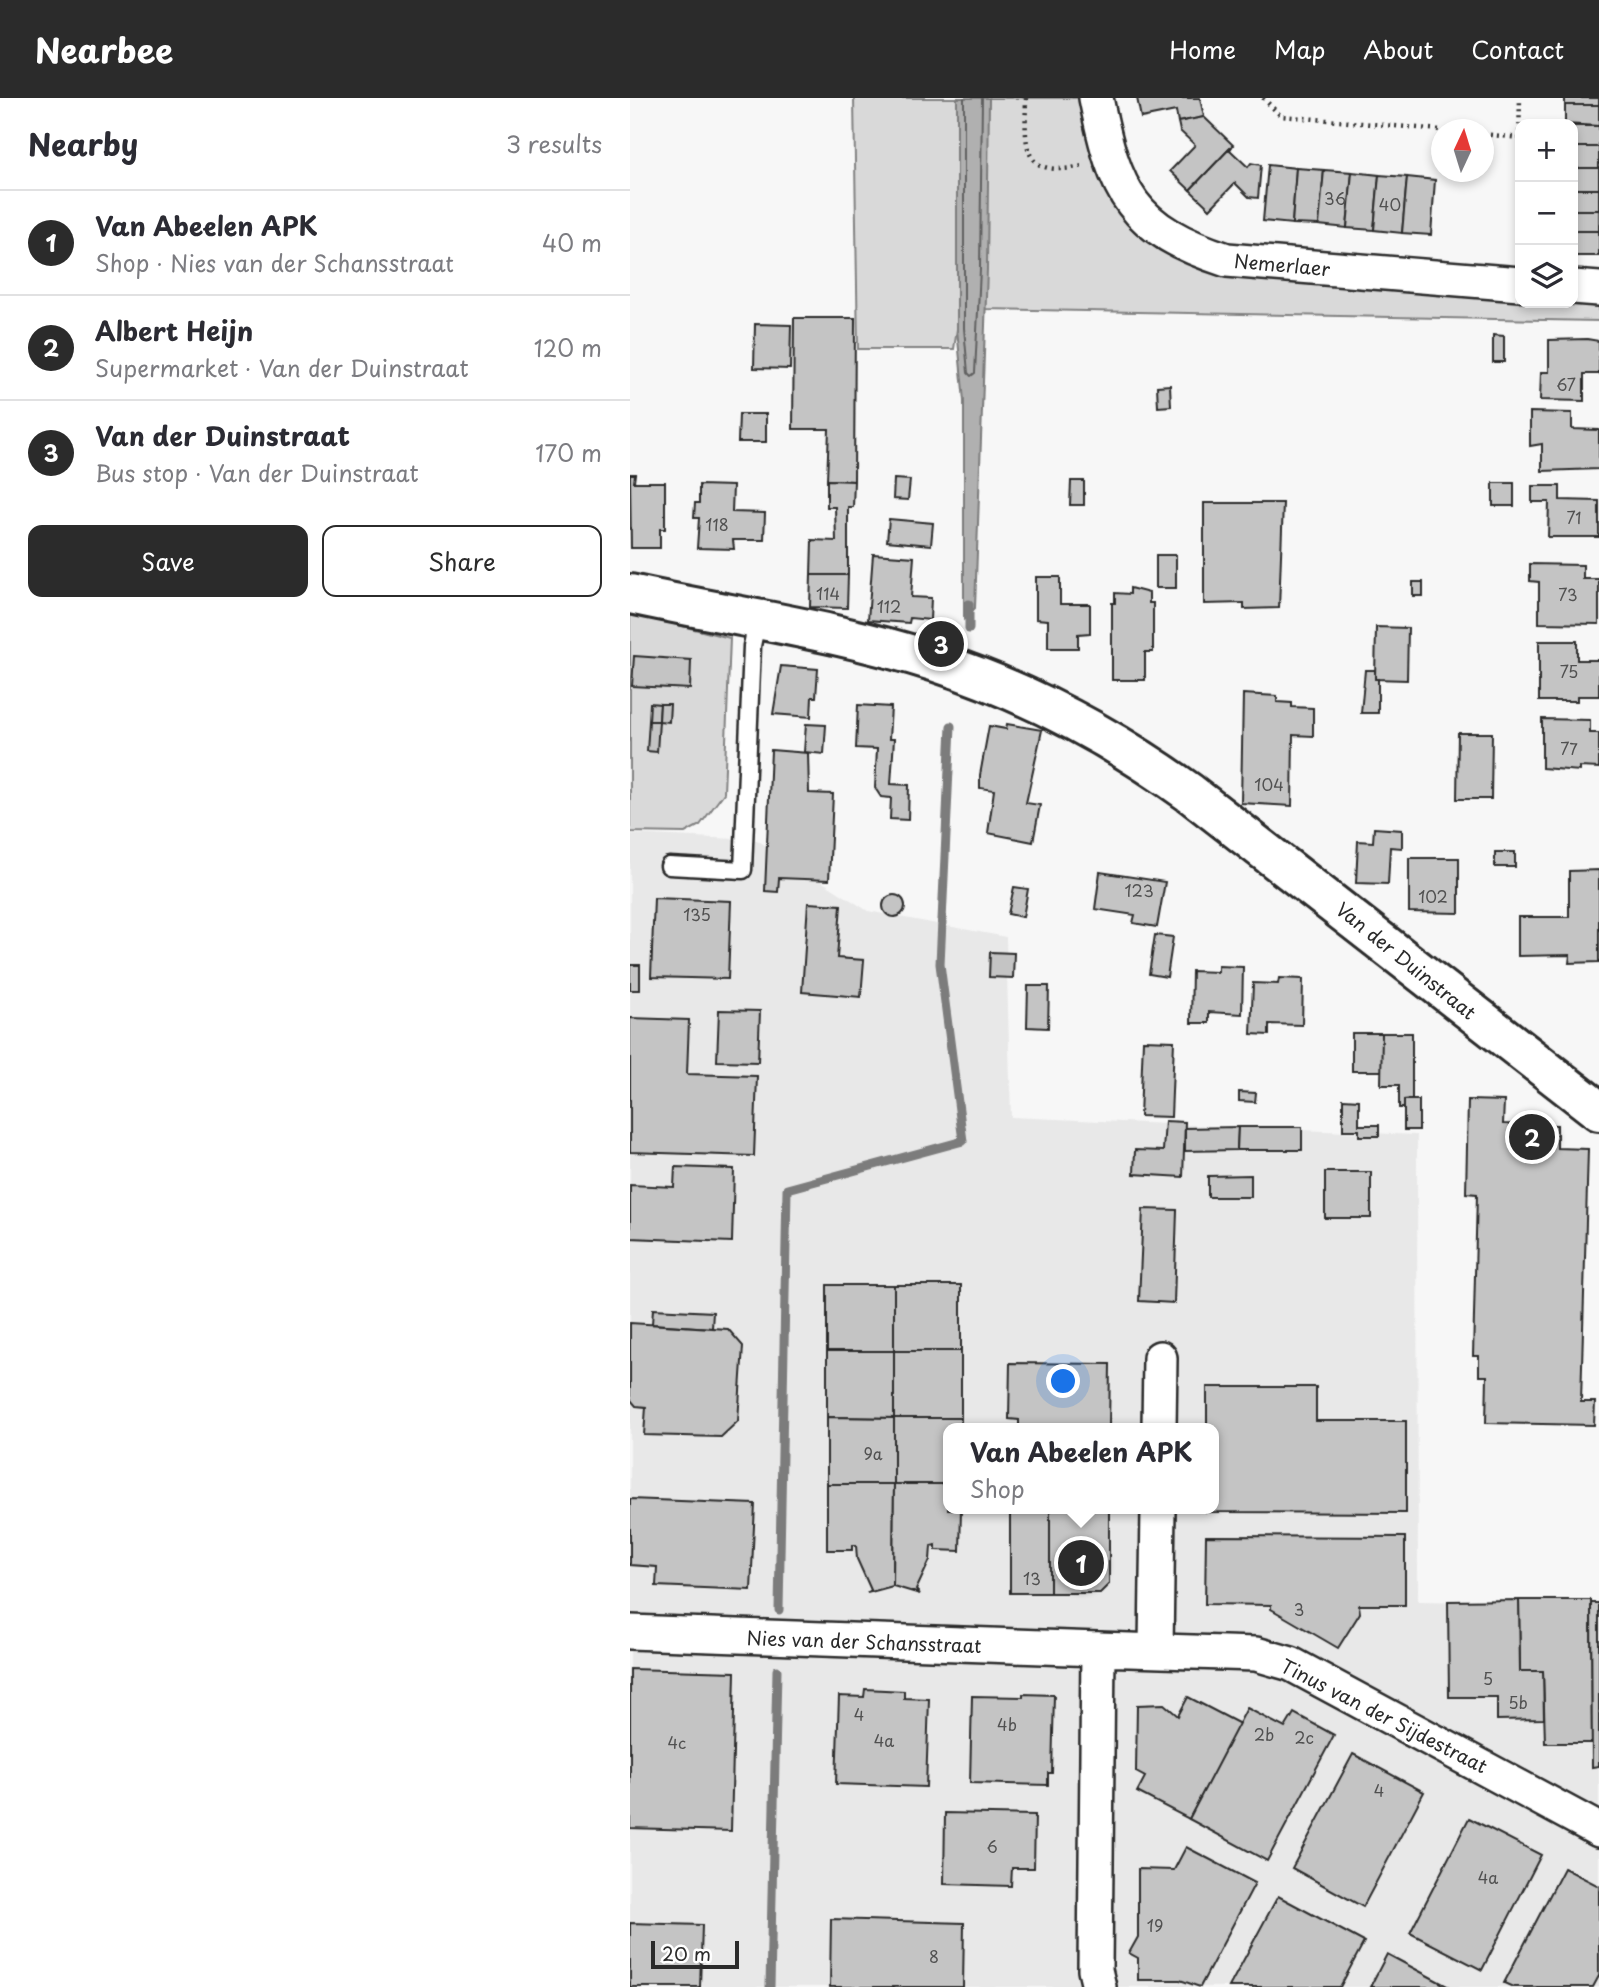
<!DOCTYPE html>
<meta charset="utf-8">
<style>
body{margin:0;font-family:"Playpen Sans",sans-serif;background:#f2f2f3;color:#2b2b33}
.controls{position:absolute;right:21px;top:21px;display:grid;overflow:hidden;border-radius:14px;box-shadow:0 4px 10px #0003}
.controls button{width:63px;height:63px;display:grid;place-items:center;padding:0;border:0;border-bottom:2px solid #e1e1e2;background:#fff;color:#2b2b33;font:35px sans-serif}
.compass{position:absolute;left:801px;top:21px;width:63px;height:63px;border-radius:50%;background:#fff;box-shadow:0 4px 10px #0003;rotate:4deg}
.scale{position:absolute;left:21px;bottom:18px;width:88px;box-sizing:border-box;padding-left:7px;border:4px solid #2b2b2b;border-top:0;font-size:19px;line-height:24px;white-space:nowrap;color:#2b2b2b;-webkit-text-stroke:5px #fff;paint-order:stroke}
.you{position:absolute;left:434px;top:1284px;width:24px;height:24px;margin:-18px;border:5px solid #fff;border-radius:50%;background:#1a73e8;box-shadow:0 0 0 10px #1a73e833}
.badge{display:grid;place-items:center;width:46px;height:46px;border-radius:50%;background:#2b2b2b;color:#fff;font-size:23px;font-weight:700}
.pin{position:absolute;translate:-50% -50%;border:4px solid #fff;box-shadow:0 2px 7px #0006}
.popup{position:absolute;left:313px;top:1325px;width:276px;height:91px;box-sizing:border-box;display:grid;place-content:center;border-radius:14px;background:#fff;filter:drop-shadow(0 2px 5px #0005);font-size:23px;white-space:nowrap;color:#7c7c81}
.popup b{font-size:26px;color:#2b2b33}
.popup::after{content:'';position:absolute;left:50%;top:100%;margin-left:-14px;border:14px solid transparent;border-top-color:#fff}
.list{margin:0;padding:0;list-style:none}
h2{display:flex;justify-content:space-between;align-items:center;height:91px;margin:0;padding:0 28px;font-size:30px}
h2 small{font-size:23px;font-weight:400;color:#7c7c81}
.list li{display:grid;grid-template-columns:46px 1fr auto;gap:21px;align-items:center;box-sizing:border-box;height:105px;padding:0 28px;border-top:2px solid #e1e1e2}
.list b{display:block;font-size:26px;white-space:nowrap}
.list p{margin:0;font-size:23px;white-space:nowrap;color:#7c7c81}
.list em{font-size:23px;font-style:normal;color:#7c7c81}
.actions{display:flex;gap:14px;padding:21px 28px}
.actions a{flex:1;padding:16px 0;border:2px solid #2b2b2b;border-radius:14px;text-align:center;font-size:24px;color:#2b2b2b}
.actions .main{background:#2b2b2b;color:#fff}
.icon{flex:none;width:38px;height:38px;fill:none;stroke:currentColor;stroke-width:2;stroke-linecap:round;stroke-linejoin:round}
.map{position:relative;flex:none;width:969px;height:1889px;overflow:hidden}
header{display:flex;align-items:center;gap:42px;box-sizing:border-box;height:98px;padding:0 35px;background:#2b2b2b;color:#fff}
header strong{font-size:33px}
nav{display:flex;gap:38px;margin-inline-start:auto;font-size:24px}
main{display:flex}
aside{flex:1;background:#fff}
.map>svg:first-child{display:block}
.built{fill:#e8e8e8;fill-rule:evenodd}
.green{fill:#d9d9d9;stroke:#828282;stroke-width:2}
.water{fill:#b0b0b0;stroke:#7b7b7b;stroke-width:2}
.lines{fill:none;stroke-linecap:round;stroke-linejoin:round}
.shore{stroke:#606060;stroke-width:2}
.stream{stroke:#7b7b7b;stroke-width:9}
.building{fill:#c4c4c4;stroke:#2b2b2b;stroke-width:2}
.service-casing{stroke:#2b2b2b;stroke-width:21}
.minor-casing{stroke:#2b2b2b;stroke-width:38}
.tertiary-casing{stroke:#2b2b2b;stroke-width:44}
.path{stroke:#2b2b2b;stroke-width:4.5;stroke-dasharray:2 5;stroke-linecap:butt}
.service{stroke:#fff;stroke-width:16}
.minor{stroke:#fff;stroke-width:33}
.tertiary{stroke:#fff;stroke-width:38}
.labels{text-anchor:middle;stroke-width:5;stroke-linejoin:round;paint-order:stroke}
.number-label{font-size:16px;fill:#515151}
.street-label{font-size:19px;fill:#2b2b2b;stroke:#fff}
</style>
<header>
<strong>Nearbee</strong>
<nav><a>Home</a><a>Map</a><a>About</a><a>Contact</a></nav>
</header>
<main>
<aside>
<h2>Nearby<small>3 results</small></h2>
<ul class="list">
<li><span class="badge">1</span><div><b>Van Abeelen APK</b><p>Shop · Nies van der Schansstraat</p></div><em>40 m</em></li>
<li><span class="badge">2</span><div><b>Albert Heijn</b><p>Supermarket · Van der Duinstraat</p></div><em>120 m</em></li>
<li><span class="badge">3</span><div><b>Van der Duinstraat</b><p>Bus stop · Van der Duinstraat</p></div><em>170 m</em></li>
</ul>
<div class="actions"><a class="main">Save</a><a>Share</a></div>
</aside>
<div class="map">
<svg width="969" height="1889" viewBox="0 0 969 1889">
<rect width="100%" height="100%" fill="#f7f7f7"/>
<filter id="ink" filterUnits="userSpaceOnUse"><feTurbulence type="fractalNoise" baseFrequency=".0143" numOctaves="2"/><feDisplacementMap in="SourceGraphic" scale="14" xChannelSelector="R" yChannelSelector="G"/><feConvolveMatrix kernelMatrix="1 2 1 2 8 2 1 2 1" color-interpolation-filters="sRGB"/></filter>
<g filter="url(#ink)">
<path class="built" d="M0,736L127,742L238,813L376,839L381,1019L787,1037L788,1503L969,1506V1889H0ZM318,1330H584V1411H318Z"/>
<g class="green">
<polygon points="224,0 327,0 327,231 324,251 228,251"/>
<polygon points="356,0 449,0 457,41 482,106 539,153 890,196 890,205 969,202 969,223 355,211"/>
<polygon points="0,515 100,540 94,695 70,727 55,735 0,734"/>
</g>
<polygon class="water" points="327,0 359,0 357,171 345,510 334,521 334,303 327,231"/>
<g class="lines">
<polyline class="shore" points="334,0 334,230 338,275 341,278 345,275 350,171 352,0"/>
<g class="stream">
<polyline points="339,531 339,506"/>
<polyline points="149,1512 157,1091 333,1043 310,866 321,628"/>
<polyline points="140,1889 147,1572"/>
</g>
</g>
<g class="building">
<polygon points="507,0 570,0 574,19 548,24 546,13 511,20"/>
<rect x="935" y="0" width="34" height="7"/>
<polygon points="935,7 969,7 969,28 935,26"/>
<polygon points="574,19 603,47 560,92 540,73 565,47 550,33 548,24"/>
<rect x="943" y="28" width="26" height="21"/>
<polygon points="603,47 600,52 618,69 621,65 631,67 628,100 619,99 605,85 580,111 560,92"/>
<rect x="943" y="49" width="26" height="21"/>
<polygon points="638,67 666,70 662,126 633,123"/>
<polygon points="666,70 694,72 689,127 662,126"/>
<rect x="943" y="70" width="26" height="21"/>
<polygon points="694,72 722,74 717,130 689,127"/>
<polygon points="722,74 749,77 744,132 717,130"/>
<polygon points="749,77 777,79 772,135 744,132"/>
<polygon points="777,79 805,82 801,137 772,135"/>
<rect x="943" y="91" width="26" height="21"/>
<rect x="943" y="112" width="26" height="21"/>
<rect x="943" y="133" width="26" height="25"/>
<polygon points="164,220 225,220 224,383 197,382 199,331 163,331"/>
<polygon points="125,226 161,227 160,271 124,270"/>
<polygon points="863,237 874,238 874,264 863,264"/>
<polygon points="957,241 969,243 969,276 954,276 954,303 910,302 911,274 919,274 919,242"/>
<polygon points="540,287 541,308 528,309 527,288"/>
<polygon points="900,314 942,315 942,331 969,332 969,371 912,373 912,346 900,348"/>
<polygon points="109,316 136,316 136,344 108,344"/>
<polygon points="0,376 5,376 4,384 35,384 35,431 30,431 30,450 1,450"/>
<polygon points="264,381 280,382 278,402 263,401"/>
<polygon points="197,382 224,383 223,409 218,409 218,477 181,477 182,442 206,443 205,409 197,409"/>
<polygon points="441,383 454,383 454,407 440,407"/>
<rect x="863" y="385" width="21" height="23"/>
<polygon points="69,387 103,388 102,414 135,415 134,442 103,442 104,451 67,450 69,420 64,420 65,405 69,405"/>
<polygon points="902,388 930,388 930,402 969,403 969,439 918,439 919,404 902,404"/>
<polygon points="574,405 653,405 649,510 614,511 614,505 574,506"/>
<polygon points="259,421 303,425 301,447 257,443"/>
<polygon points="243,456 284,459 281,499 301,500 300,522 280,520 279,525 238,522"/>
<rect x="526" y="457" width="20" height="33"/>
<polygon points="900,466 953,467 953,481 969,481 969,526 909,525 909,484 900,483"/>
<polygon points="181,477 218,477 217,510 180,509"/>
<polygon points="406,479 430,479 430,506 460,506 460,535 448,536 448,550 418,550 418,522 406,521"/>
<rect x="783" y="484" width="10" height="14"/>
<polygon points="500,490 519,495 519,505 523,505 523,554 515,554 515,582 482,582 482,505 485,505 485,495 500,496"/>
<polygon points="746,529 778,530 777,582 745,581"/>
<polygon points="909,543 947,543 947,562 969,562 969,598 947,598 947,603 909,603"/>
<polygon points="4,558 61,562 60,591 2,588"/>
<polygon points="151,568 188,571 186,599 182,599 181,619 143,616"/>
<polygon points="735,572 745,572 745,581 748,581 748,615 731,615"/>
<polygon points="613,596 647,598 647,604 662,605 662,609 683,610 683,638 663,637 662,708 611,705"/>
<polygon points="20,605 30,606 29,623 19,623"/>
<polygon points="30,606 40,606 39,624 29,623"/>
<polygon points="228,607 261,609 259,641 264,641 261,686 279,687 278,722 260,721 261,700 251,699 245,690 247,651 226,650"/>
<polygon points="912,621 960,622 960,635 969,635 969,670 950,669 950,673 912,670"/>
<polygon points="19,623 29,623 27,654 17,653"/>
<polygon points="176,626 196,627 194,656 174,654"/>
<polygon points="377,626 412,632 396,705 410,707 403,744 358,735 364,692 350,690 350,677 359,628 376,631"/>
<polygon points="828,635 862,635 861,701 827,701"/>
<polygon points="141,652 178,655 179,695 203,696 199,782 149,780 148,794 135,793"/>
<polygon points="744,730 772,732 772,750 760,749 758,786 726,785 728,743 743,744"/>
<rect x="865" y="754" width="20" height="15"/>
<polygon points="779,760 829,760 829,815 779,814"/>
<polygon points="969,772 969,864 939,865 940,857 888,858 888,819 939,819 939,773"/>
<polygon points="470,774 535,784 527,829 503,825 505,817 465,811"/>
<polygon points="384,789 398,791 393,819 378,816"/>
<circle cx="264" cy="808" r="11"/>
<polygon points="24,800 101,803 98,881 21,879"/>
<polygon points="178,805 211,807 207,860 234,862 231,899 172,894"/>
<polygon points="525,837 543,839 537,879 519,876"/>
<polygon points="360,854 384,855 383,880 359,879"/>
<rect x="0" y="867" width="10" height="25"/>
<polygon points="588,868 613,869 612,916 579,914 579,925 561,925 562,873 588,874"/>
<polygon points="649,880 673,881 672,927 639,926 639,937 621,936 623,885 648,886"/>
<polygon points="398,888 419,888 418,930 397,929"/>
<polygon points="89,912 130,913 128,964 87,963"/>
<polygon points="0,920 59,922 57,976 127,978 124,1058 0,1054"/>
<rect x="722" y="935" width="30" height="38"/>
<polygon points="752,935 782,935 782,1001 774,1002 774,1010 769,1010 769,987 751,987"/>
<polygon points="513,942 544,943 541,1019 510,1018"/>
<polygon points="609,994 626,995 625,1004 609,1003"/>
<polygon points="713,1001 729,1002 729,1027 749,1027 749,1038 729,1038 729,1032 713,1032"/>
<rect x="774" y="1002" width="15" height="30"/>
<polygon points="838,1002 874,1003 873,1026 927,1027 927,1050 958,1051 951,1304 965,1304 964,1327 856,1325 857,1278 849,1278 849,1258 843,1258 847,1096 836,1095"/>
<polygon points="535,1023 555,1024 553,1079 504,1076 505,1052 533,1053"/>
<polygon points="608,1029 607,1052 555,1053 555,1030"/>
<polygon points="608,1029 672,1029 672,1052 607,1052"/>
<polygon points="45,1069 104,1071 102,1144 0,1140 0,1087 44,1089"/>
<rect x="695" y="1074" width="46" height="46"/>
<polygon points="621,1077 621,1099 578,1099 578,1078"/>
<polygon points="513,1111 547,1112 544,1205 509,1203"/>
<rect x="197" y="1187" width="67" height="66"/>
<rect x="264" y="1187" width="67" height="66"/>
<polygon points="23,1211 83,1214 82,1230 22,1226"/>
<polygon points="0,1225 98,1231 113,1248 108,1323 91,1339 14,1337 16,1309 6,1308 0,1301"/>
<polygon points="197,1253 264,1253 264,1320 197,1319"/>
<rect x="264" y="1253" width="67" height="67"/>
<polygon points="380,1265 480,1266 479,1330 389,1330 389,1322 379,1321"/>
<polygon points="577,1289 686,1289 686,1323 776,1323 776,1415 576,1414 576,1411 584,1411 584,1330 577,1330"/>
<polygon points="197,1319 264,1320 264,1386 197,1386"/>
<polygon points="264,1320 331,1320 331,1330 318,1330 318,1386 264,1386"/>
<polygon points="197,1386 264,1386 263,1488 237,1495 241,1492 227,1461 226,1447 222,1447 222,1452 197,1452"/>
<polygon points="264,1386 318,1386 318,1411 331,1411 330,1453 306,1452 306,1447 301,1448 300,1462 286,1492 290,1496 263,1488"/>
<polygon points="0,1401 125,1406 121,1492 26,1488 27,1469 0,1467"/>
<rect x="380" y="1411" width="40" height="84"/>
<polygon points="420,1411 479,1411 479,1486 470,1495 420,1495"/>
<polygon points="576,1438 775,1439 775,1507 729,1507 730,1515 708,1550 641,1511 641,1507 575,1506"/>
<polygon points="889,1502 961,1502 962,1645 915,1645 913,1573 890,1573"/>
<polygon points="889,1502 890,1573 913,1573 914,1621 867,1622 867,1599 819,1599 818,1503"/>
<polygon points="961,1505 969,1505 969,1668 962,1669"/>
<polygon points="0,1571 105,1574 101,1733 0,1730"/>
<polygon points="235,1591 274,1593 274,1600 299,1601 296,1689 206,1686 209,1598 234,1599"/>
<polygon points="393,1596 424,1597 422,1675 418,1675 418,1687 340,1685 342,1598 393,1599"/>
<polygon points="558,1599 610,1626 559,1721 507,1694 515,1679 506,1674 507,1607 534,1606 548,1618"/>
<polygon points="617,1610 655,1630 664,1615 704,1637 637,1763 559,1721"/>
<polygon points="723,1656 794,1694 733,1809 662,1770"/>
<polygon points="315,1715 405,1717 404,1770 382,1770 381,1788 314,1786"/>
<polygon points="839,1720 911,1757 852,1872 780,1835"/>
<polygon points="556,1749 625,1785 570,1889 550,1882 508,1882 508,1860 499,1855 508,1839 508,1771 544,1772"/>
<polygon points="934,1770 969,1788 969,1878 963,1889 883,1889 874,1885"/>
<polygon points="648,1798 734,1844 710,1889 599,1889"/>
<polygon points="201,1821 334,1825 333,1889 200,1889"/>
<polygon points="0,1825 72,1827 70,1889 0,1889"/>
<polygon points="757,1856 819,1889 740,1889"/>
</g>
<g class="lines">
<defs>
<polyline id="service" points="39,768 113,772 122,548 127,523"/>
<g id="minor">
<path d="M466,0C485,95 501,131 597,162L890,186"/>
<polyline points="943,189 969,191"/>
<polyline points="529,1330 530,1260"/>
<polyline points="0,1534 468,1551"/>
<polyline points="526,1550 528,1411"/>
<polyline points="469,1889 465,1872 468,1551 626,1556 661,1566 969,1732"/>
</g>
<path id="tertiary" d="M0,496C101,518 207,532 306,564C398,594 481,638 560,695L969,1013"/>
</defs>
<use href="#service" class="service-casing"/>
<use href="#minor" class="minor-casing"/>
<use href="#tertiary" class="tertiary-casing"/>
<g class="path">
<path d="M396,0C395,50 391,81 453,68"/>
<polyline points="633,0 651,18 811,32"/>
<polyline points="853,36 889,40 890,0"/>
</g>
<use href="#service" class="service"/>
<use href="#minor" class="minor"/>
<use href="#tertiary" class="tertiary"/>
</g>
</g>
<g class="labels">
<g class="number-label">
<text x="705" y="107">36</text>
<text x="760" y="113">40</text>
<text x="936" y="293">67</text>
<text x="944" y="426">71</text>
<text x="87" y="433">118</text>
<text x="198" y="502">114</text>
<text x="938" y="503">73</text>
<text x="259" y="515">112</text>
<text x="939" y="580">75</text>
<text x="939" y="657">77</text>
<text x="639" y="693">104</text>
<text x="509" y="799">123</text>
<text x="803" y="805">102</text>
<text x="67" y="823">135</text>
<text x="243" y="1362">9a</text>
<text x="402" y="1487">13</text>
<text x="669" y="1518">3</text>
<text x="858" y="1587">5</text>
<text x="888" y="1611">5b</text>
<text x="229" y="1623">4</text>
<text x="377" y="1633">4b</text>
<text x="634" y="1643">2b</text>
<text x="674" y="1646">2c</text>
<text x="254" y="1649">4a</text>
<text x="47" y="1651">4c</text>
<text x="749" y="1699">4</text>
<text x="362" y="1755">6</text>
<text x="858" y="1786">4a</text>
<text x="525" y="1834">19</text>
<text x="304" y="1865">8</text>
</g>
<g class="street-label">
<text transform="translate(652 167) rotate(5)" y="7">Nemerlaer</text>
<text transform="translate(776 863) rotate(39)" y="7">Van der Duinstraat</text>
<text transform="translate(234 1544) rotate(2)" y="7">Nies van der Schansstraat</text>
<text transform="translate(754 1618) rotate(27)" y="7">Tinus van der Sijdestraat</text>
</g>
</g>
</svg>
<div class="controls">
<button>+</button>
<button>−</button>
<button><svg class="icon" aria-label="layers" viewBox="0 0 24 24"><path d="M12 4l9 5-9 5-9-5zM3 14l9 5 9-5"/></svg></button>
</div>
<svg class="compass" viewBox="-18 -18 36 36"><path d="M0-13l5 13h-10z" fill="#e53935"/><path d="M0 13l5-13h-10z" fill="#7c7c81"/></svg>
<div class="scale">20 m</div>
<div class="you"></div>
<div class="pin badge" style="left:451px;top:1465px">1</div>
<div class="popup"><b>Van Abeelen APK</b>Shop</div>
<div class="pin badge" style="left:902px;top:1039px">2</div>
<div class="pin badge" style="left:311px;top:546px">3</div>
</div>
</main>
